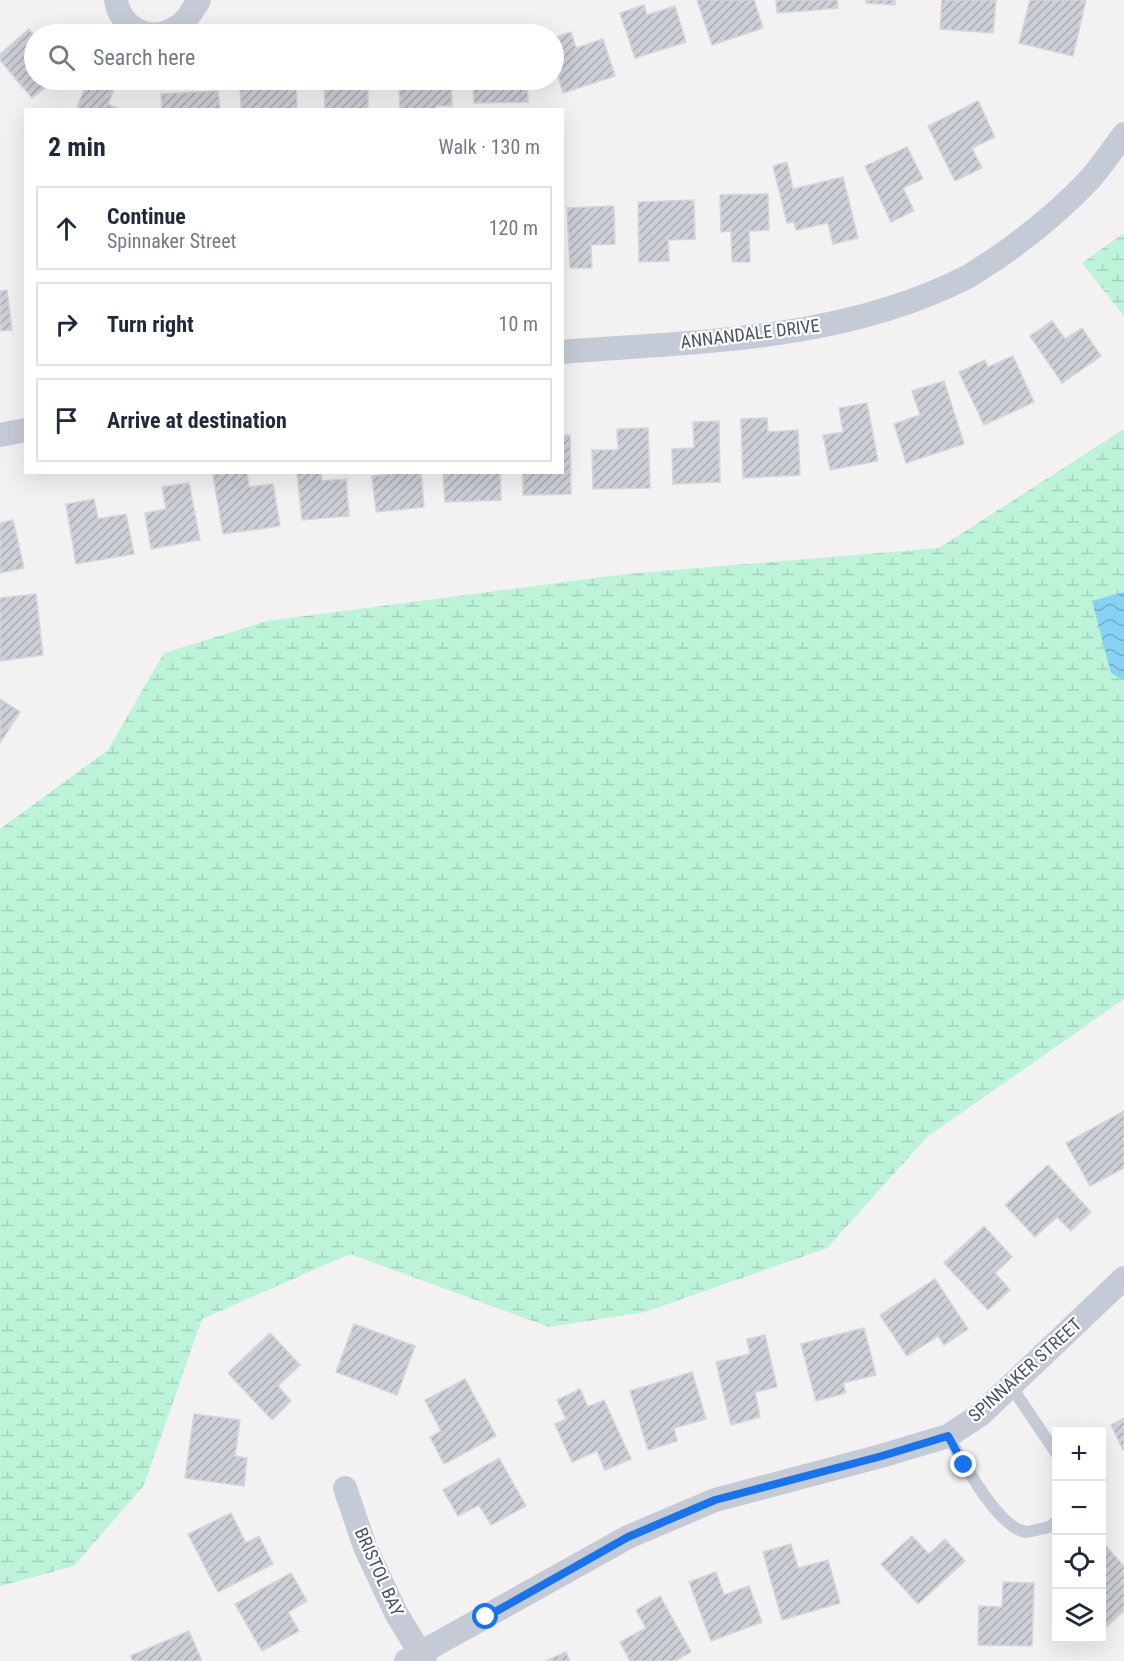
<!DOCTYPE html>
<meta charset="utf-8">
<style>
body{margin:0;font-family:"Roboto Condensed",sans-serif;background:#f2f2f3;color:#1f2937}
.controls{position:absolute;right:18px;bottom:18px;display:grid;overflow:hidden;border-radius:0px;box-shadow:0 6px 24px #0002}
.controls button{width:54px;height:54px;display:grid;place-items:center;padding:0;border:0;border-bottom:2px solid #e0e1e3;background:#fff;color:#1f2937;font:30px sans-serif}
.stop{position:absolute;width:18px;height:18px;margin:-14px;border:4px solid #1a73e8;border-radius:50%;background:#fff}
.stop.end{background:#1a73e8;border-color:#fff;box-shadow:0 2px 6px #0008}
.list{margin:0;padding:0;list-style:none}
h2{display:flex;justify-content:space-between;align-items:center;height:78px;margin:0;padding:0 24px;font-size:26px}
h2 small{font-size:20px;font-weight:400;color:#747a83}
.list li{display:grid;grid-template-columns:39px 1fr auto;gap:18px;align-items:center;box-sizing:border-box;height:84px;margin:0 12px 12px;padding:0 12px;border:2px solid #e0e1e3;border-radius:0px}
.list b{display:block;font-size:22px;white-space:nowrap}
.list p{margin:0;font-size:20px;white-space:nowrap;color:#747a83}
.list em{font-size:20px;font-style:normal;color:#747a83}
.icon{flex:none;width:33px;height:33px;fill:none;stroke:currentColor;stroke-width:2;stroke-linecap:round;stroke-linejoin:round}
.map{position:relative;flex:none;width:1124px;height:1661px;overflow:hidden}
.search{position:absolute;background:#fff;box-shadow:0 6px 24px #0002;left:24px;top:24px;width:540px;height:66px;display:flex;align-items:center;gap:15px;box-sizing:border-box;padding:0 21px;border-radius:33px;color:#747a83;font-size:22px}
.panel{position:absolute;background:#fff;box-shadow:0 6px 24px #0002;left:24px;top:108px;width:540px;height:366px;border-radius:0px}
.map>svg:first-child{display:block}
.wetland{fill:url(#wetland-marsh)}
.water{fill:url(#water-waves)}
.building{fill:url(#building-hatch);stroke:#d5d6dd;stroke-width:1.5}
.lines{fill:none;stroke-linecap:round;stroke-linejoin:round}
.lane{stroke:#c4cbd7;stroke-width:12}
.street{stroke:#c4cbd7;stroke-width:24}
.route{stroke:#1a73e8;stroke-width:8}
.labels{text-anchor:middle;stroke-width:4.5;stroke-linejoin:round;paint-order:stroke}
.street-label{font-size:18px;fill:#475260;stroke:#fff}
</style>
<div class="map">
<svg width="1124" height="1661" viewBox="0 0 1124 1661">
<defs>
<pattern id="wetland-marsh" width="20" height="14" patternUnits="userSpaceOnUse" patternTransform="scale(1.5)"><rect width="20" height="14" fill="#bdf3d8"/><path d="M1 5h8M5 5V1M11 12h8M15 12V8" fill="none" stroke="#a4d2bc"/></pattern>
<pattern id="water-waves" width="16" height="10" patternUnits="userSpaceOnUse" patternTransform="scale(1.5)"><rect width="16" height="10" fill="#87d1f3"/><path d="M0 5q4-4 8 0t8 0" fill="none" stroke="#70acc8"/></pattern>
<pattern id="building-hatch" width="6" height="6" patternUnits="userSpaceOnUse" patternTransform="scale(1.5)"><rect width="6" height="6" fill="#cdcfd6"/><path d="M-1 1l2-2M0 6l6-6M5 7l2-2" fill="none" stroke="#a8abb1"/></pattern>
</defs>
<rect width="100%" height="100%" fill="#f3f1f1"/>
<g class="wetland">
<polygon points="1124,233 1124,316 1082,263"/>
<polygon points="1124,429 1124,999 927,1137 827,1248 645,1312 549,1327 350,1254 202,1319 144,1485 74,1566 0,1586 0,829 108,750 164,653 267,621 626,574 939,548"/>
</g>
<polygon class="water" points="1124,592 1124,680 1111,673 1092,601"/>
<g class="building">
<polygon points="697,0 754,0 763,28 712,45"/>
<polygon points="776,0 837,0 838,8 777,13"/>
<polygon points="866,0 895,0 895,5 866,3"/>
<polygon points="942,0 996,0 993,33 940,29"/>
<polygon points="1030,0 1086,0 1073,56 1019,43"/>
<polygon points="644,5 647,15 675,6 686,42 635,58 620,13"/>
<polygon points="29,29 34,36 34,80 54,80 32,98 0,60 0,54"/>
<polygon points="571,32 576,48 603,39 615,76 563,93 554,62 554,38"/>
<polygon points="88,80 98,80 115,87 108,104 122,110 76,110"/>
<polygon points="240,80 296,80 297,110 241,110"/>
<polygon points="324,80 368,80 368,110 325,110"/>
<polygon points="399,80 451,80 452,106 436,106 436,110 400,110"/>
<polygon points="473,80 527,80 528,102 474,103"/>
<polygon points="218,91 220,110 162,110 161,94"/>
<polygon points="978,101 995,137 972,148 982,168 955,181 928,126"/>
<polygon points="907,147 923,179 903,188 914,211 891,222 865,166"/>
<polygon points="787,162 793,189 843,177 858,238 833,244 828,223 796,230 794,222 787,223 773,166"/>
<polygon points="768,194 769,230 749,231 750,262 732,262 731,231 721,232 720,195"/>
<polygon points="694,200 695,239 668,240 669,261 639,262 638,202"/>
<polygon points="614,206 615,244 591,245 592,268 570,268 567,208"/>
<polygon points="7,290 12,330 0,331 0,291"/>
<polygon points="1052,321 1065,339 1082,328 1101,356 1062,383 1030,336"/>
<polygon points="1013,356 1034,402 984,425 959,372 985,360 988,367"/>
<polygon points="944,381 964,444 906,463 894,424 920,415 912,391"/>
<polygon points="867,403 878,461 830,470 823,435 843,432 839,408"/>
<polygon points="767,418 768,432 798,430 800,475 743,478 741,419"/>
<polygon points="719,421 720,482 673,484 672,449 694,448 693,422"/>
<polygon points="648,428 650,488 593,489 592,450 618,450 617,429"/>
<polygon points="562,435 570,435 571,494 523,495 523,472 562,472"/>
<polygon points="232,472 247,472 249,487 273,484 280,526 223,534 213,475"/>
<polygon points="297,472 321,472 322,481 346,479 349,516 302,520"/>
<polygon points="392,472 421,472 424,507 376,512 372,476 392,474"/>
<polygon points="443,472 500,472 501,500 445,502"/>
<polygon points="189,483 200,540 151,549 145,513 166,509 162,487"/>
<polygon points="94,499 98,519 126,514 134,554 76,564 66,504"/>
<polygon points="13,520 24,568 0,573 0,523"/>
<polygon points="36,594 43,655 0,661 0,598"/>
<polygon points="0,699 20,712 0,743"/>
<polygon points="1124,1111 1124,1168 1090,1186 1066,1143"/>
<polygon points="1048,1165 1091,1212 1071,1231 1057,1217 1035,1237 1005,1205"/>
<polygon points="984,1226 1012,1257 995,1273 1010,1290 988,1310 944,1263"/>
<polygon points="935,1279 968,1329 944,1345 938,1336 907,1356 880,1315"/>
<polygon points="354,1324 415,1346 397,1395 336,1372"/>
<polygon points="864,1328 876,1375 843,1383 846,1393 816,1401 801,1344"/>
<polygon points="270,1333 300,1365 278,1386 291,1401 272,1420 228,1373"/>
<polygon points="765,1335 777,1387 755,1392 760,1417 731,1425 716,1362 750,1354 747,1339"/>
<polygon points="692,1372 706,1419 674,1428 677,1441 648,1450 630,1391"/>
<polygon points="465,1379 496,1436 444,1464 430,1437 441,1431 425,1400"/>
<polygon points="580,1389 588,1407 604,1400 631,1459 605,1470 597,1451 572,1462 555,1424 566,1419 557,1400"/>
<polygon points="194,1414 240,1420 235,1456 247,1458 244,1486 185,1478"/>
<polygon points="1124,1418 1124,1450 1123,1450 1111,1425"/>
<polygon points="499,1458 526,1506 491,1525 479,1505 458,1516 443,1490"/>
<polygon points="231,1513 246,1543 259,1536 273,1564 218,1592 188,1534"/>
<polygon points="912,1536 929,1554 945,1539 965,1561 918,1604 881,1564"/>
<polygon points="791,1544 798,1568 828,1560 840,1603 782,1620 763,1552"/>
<polygon points="1106,1546 1124,1566 1124,1611 1102,1631 1102,1551"/>
<polygon points="716,1572 724,1595 749,1586 762,1622 711,1641 689,1582"/>
<polygon points="291,1573 307,1601 288,1612 299,1631 262,1651 235,1604"/>
<polygon points="1003,1582 1034,1583 1032,1646 978,1645 979,1606 1002,1607"/>
<polygon points="660,1596 691,1652 675,1661 630,1661 620,1642 646,1628 636,1610"/>
<polygon points="189,1631 202,1661 133,1661 130,1656"/>
<polygon points="566,1652 570,1661 546,1661"/>
</g>
<g class="lines">
<g class="lane">
<polyline points="1011,1386 1056,1453"/>
<path d="M948,1436C962,1460 998,1528 1026,1532C1030,1532 1036,1530 1040,1529C1047,1528 1051,1527 1056,1522"/>
</g>
<g class="street">
<path d="M116,0C120,28 149,43 174,29C186,23 192,11 199,0"/>
<path d="M562,352C699,341 842,341 967,277C976,272 985,265 994,260C1029,236 1062,209 1091,178C1103,164 1113,149 1124,134"/>
<polyline points="0,435 26,430"/>
<polyline points="345,1488 365,1547 396,1613 425,1661"/>
<polyline points="406,1661 628,1537 715,1500 881,1456 948,1436 980,1415 1124,1278"/>
</g>
</g>
<g class="lines">
<polyline class="route" points="486,1617 628,1537 715,1500 882,1456 948,1436 964,1465"/>
</g>
<g class="labels">
<g class="street-label">
<text transform="translate(750 334) rotate(-7)" y="6">ANNANDALE DRIVE</text>
<text transform="translate(1025 1370) rotate(-42)" y="6">SPINNAKER STREET</text>
<text transform="translate(379 1572) rotate(66)" y="6">BRISTOL BAY</text>
</g>
</g>
</svg>
<div class="controls">
<button>+</button>
<button>−</button>
<button><svg class="icon" aria-label="locate" viewBox="0 0 24 24"><circle cx="12" cy="12" r="6"/><path d="M12 2v4M12 18v4M2 12h4M18 12h4"/></svg></button>
<button><svg class="icon" aria-label="layers" viewBox="0 0 24 24"><path d="M12 4l9 5-9 5-9-5zM3 14l9 5 9-5"/></svg></button>
</div>
<div class="stop" style="left:486px;top:1617px"></div>
<div class="stop end" style="left:964px;top:1465px"></div>
<div class="search"><svg class="icon" aria-label="search" viewBox="0 0 24 24"><circle cx="10" cy="10" r="6"/><path d="M15 15l6 6"/></svg>Search here</div>
<section class="panel">
<h2>2 min<small>Walk · 130 m</small></h2>
<ul class="list">
<li><svg class="icon" aria-label="ahead" viewBox="0 0 24 24"><path d="M12 20V5M6 11l6-6 6 6"/></svg><div><b>Continue</b><p>Spinnaker Street</p></div><em>120 m</em></li>
<li><svg class="icon" aria-label="right" viewBox="0 0 24 24"><path d="M7 20v-9h11M14 6l5 5-5 5"/></svg><div><b>Turn right</b></div><em>10 m</em></li>
<li><svg class="icon" aria-label="arrive" viewBox="0 0 24 24"><path d="M6 21V4h12l-3 4 3 4H6"/></svg><div><b>Arrive at destination</b></div></li>
</ul>
</section>
</div>
